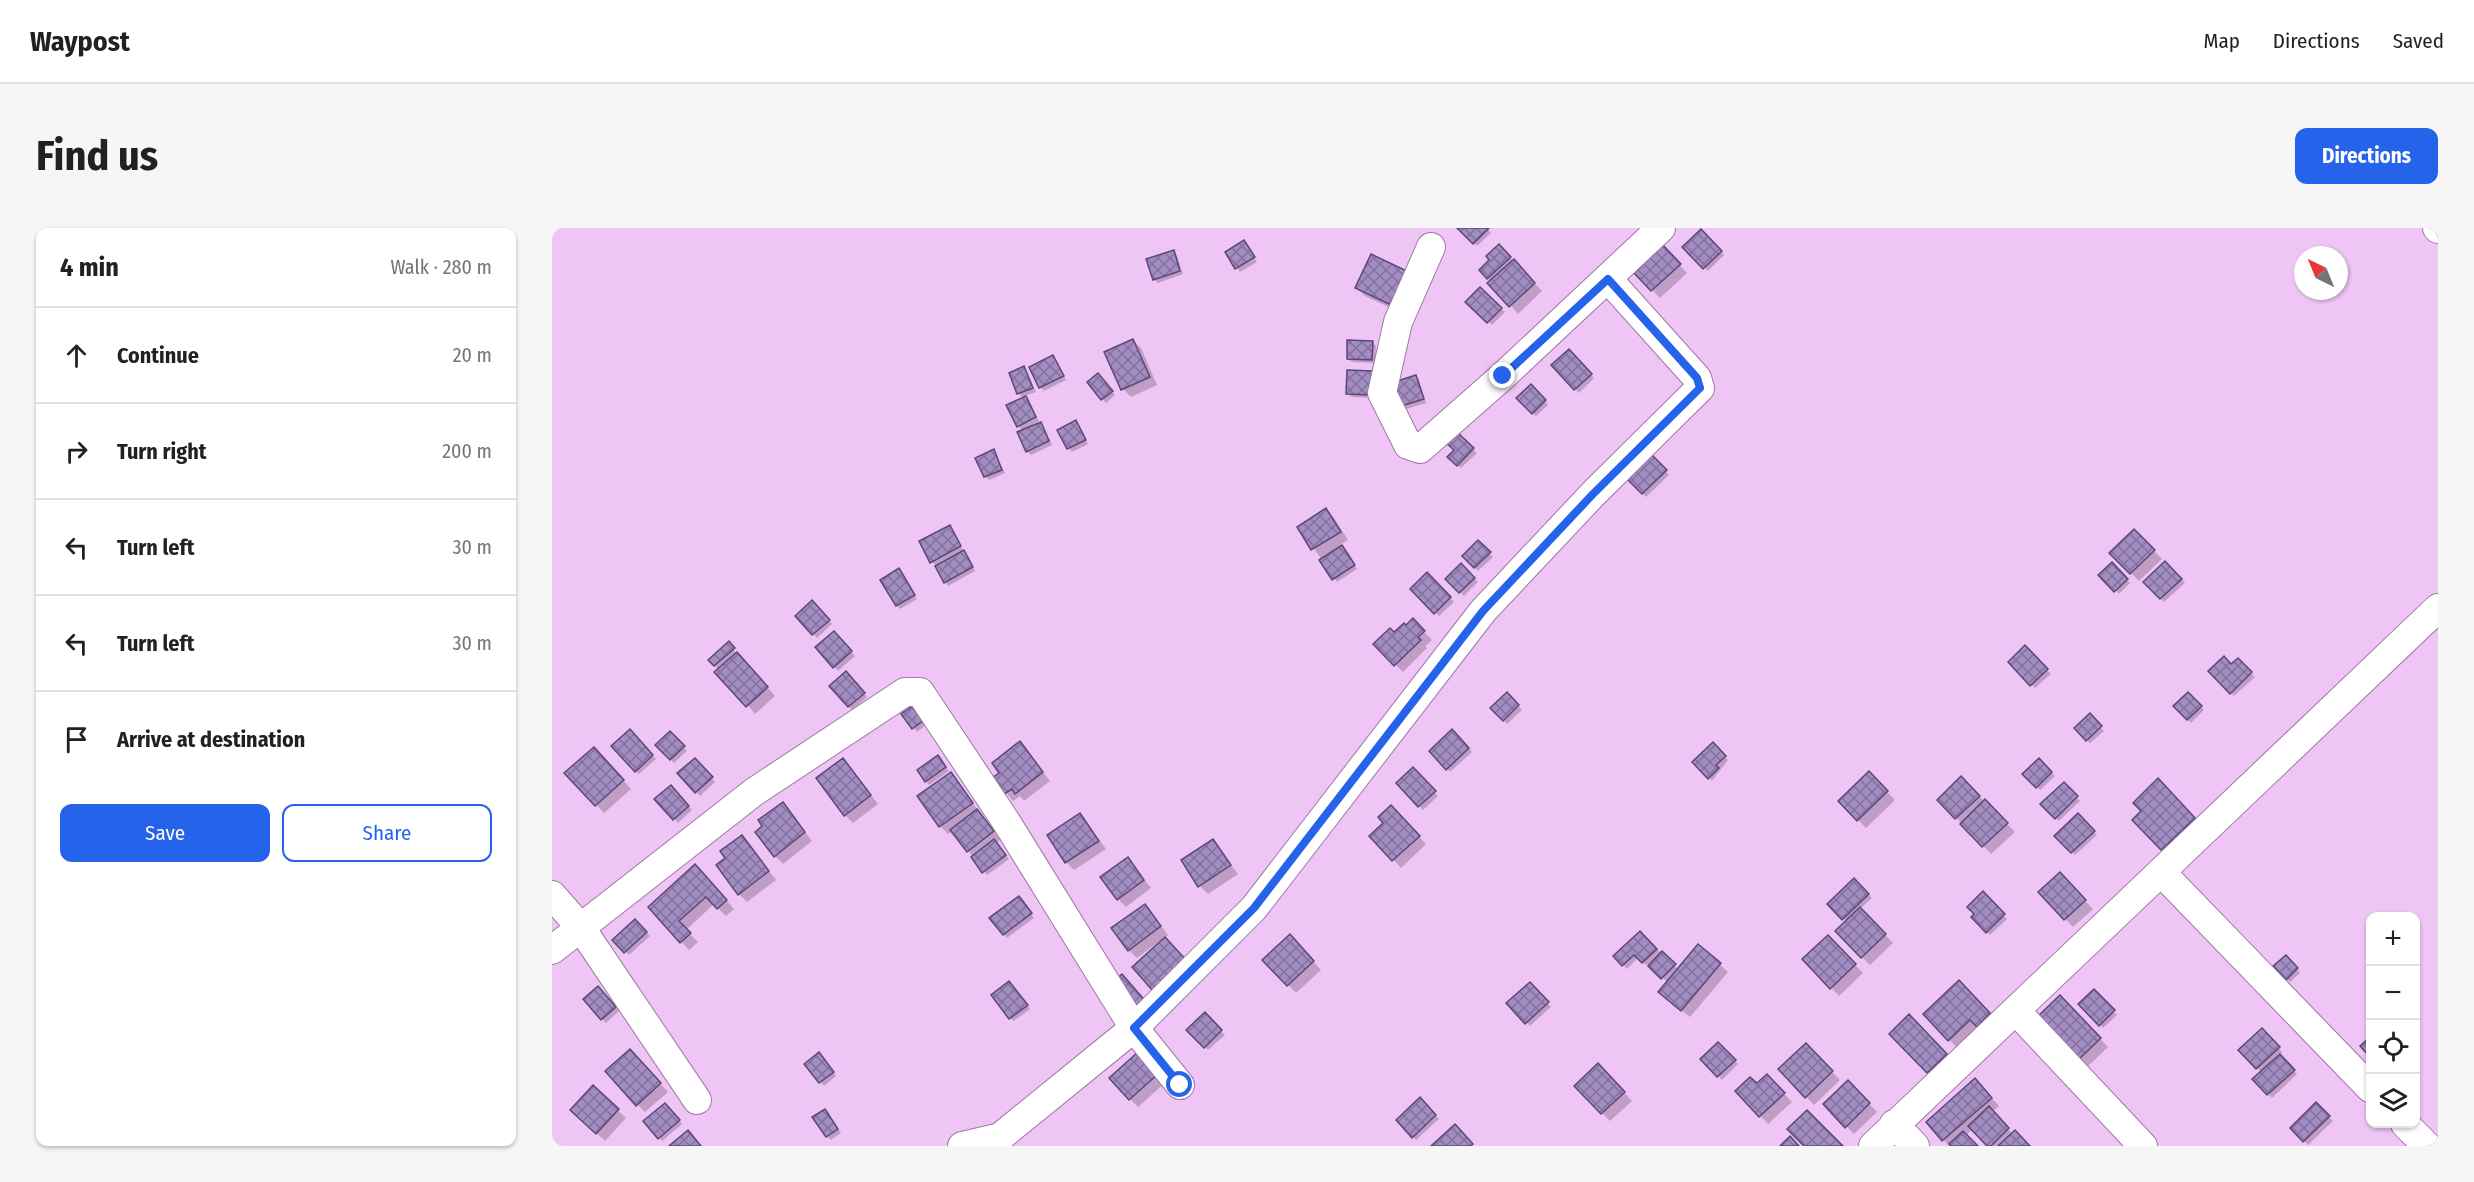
<!DOCTYPE html>
<meta charset="utf-8">
<style>
body{margin:0;font-family:"Fira Sans Condensed",sans-serif;background:#f6f6f6;color:#202124}
.controls{position:absolute;right:18px;bottom:18px;display:grid;overflow:hidden;border-radius:12px;box-shadow:0 2px 4px #0004}
.controls button{width:54px;height:54px;display:grid;place-items:center;padding:0;border:0;border-bottom:2px solid #e0e0e0;background:#fff;color:#202124;font:30px sans-serif}
.compass{position:absolute;left:1742px;top:18px;width:54px;height:54px;border-radius:50%;background:#fff;box-shadow:0 2px 4px #0004;rotate:317deg}
.stop{position:absolute;width:18px;height:18px;margin:-14px;border:4px solid #2563eb;border-radius:50%;background:#fff}
.stop.end{background:#2563eb;border-color:#fff;box-shadow:0 2px 6px #0008}
.list{margin:0;padding:0;list-style:none}
h2{display:flex;justify-content:space-between;align-items:center;height:78px;margin:0;padding:0 24px;font-size:26px}
h2 small{font-size:20px;font-weight:400;color:#757577}
.list li{display:grid;grid-template-columns:39px 1fr auto;gap:18px;align-items:center;box-sizing:border-box;height:96px;padding:0 24px;border-top:2px solid #e0e0e0}
.list b{display:block;font-size:22px;white-space:nowrap}
.list em{font-size:20px;font-style:normal;color:#757577}
.actions{display:flex;gap:12px;padding:18px 24px}
.actions a{flex:1;padding:14px 0;border:2px solid #2563eb;border-radius:12px;text-align:center;font-size:21px;color:#2563eb}
.actions .main{background:#2563eb;color:#fff}
.icon{flex:none;width:33px;height:33px;fill:none;stroke:currentColor;stroke-width:2;stroke-linecap:round;stroke-linejoin:round}
.map{position:relative;flex:none;width:1886px;height:918px;overflow:hidden;border-radius:12px}
header{display:flex;align-items:center;gap:36px;box-sizing:border-box;height:84px;padding:0 30px;background:#fff;border-bottom:2px solid #e0e0e0}
header strong{font-size:28px}
nav{display:flex;gap:33px;margin-inline-start:auto;font-size:21px}
.intro{display:flex;align-items:center;justify-content:space-between;box-sizing:border-box;height:144px;padding:0 36px}
h1{margin:0;font-size:42px}
.button{padding:15px 27px;border-radius:12px;background:#2563eb;color:#fff;font-size:21px;font-weight:700}
main{display:flex;gap:36px;padding:0 36px}
aside{flex:1;background:#fff;border-radius:12px;box-shadow:0 2px 4px #0004}
.map>svg:first-child{display:block}
.shadow{fill:#0003}
.building{fill:url(#building-cross-hatch);stroke:#5c4878;stroke-width:1.5}
.lines{fill:none;stroke-linecap:round;stroke-linejoin:round}
.street-casing{stroke:#9f78a5;stroke-width:30}
.street{stroke:#fff;stroke-width:28}
.route{stroke:#2563eb;stroke-width:8}
</style>
<header>
<strong>Waypost</strong>
<nav><a>Map</a><a>Directions</a><a>Saved</a></nav>
</header>
<div class="intro"><h1>Find us</h1><a class="button">Directions</a></div>
<main>
<aside>
<h2>4 min<small>Walk · 280 m</small></h2>
<ul class="list">
<li><svg class="icon" aria-label="ahead" viewBox="0 0 24 24"><path d="M12 20V5M6 11l6-6 6 6"/></svg><div><b>Continue</b></div><em>20 m</em></li>
<li><svg class="icon" aria-label="right" viewBox="0 0 24 24"><path d="M7 20v-9h11M14 6l5 5-5 5"/></svg><div><b>Turn right</b></div><em>200 m</em></li>
<li><svg class="icon" aria-label="left" viewBox="0 0 24 24"><path d="M17 20v-9H6M10 6l-5 5 5 5"/></svg><div><b>Turn left</b></div><em>30 m</em></li>
<li><svg class="icon" aria-label="left" viewBox="0 0 24 24"><path d="M17 20v-9H6M10 6l-5 5 5 5"/></svg><div><b>Turn left</b></div><em>30 m</em></li>
<li><svg class="icon" aria-label="arrive" viewBox="0 0 24 24"><path d="M6 21V4h12l-3 4 3 4H6"/></svg><div><b>Arrive at destination</b></div></li>
</ul>
<div class="actions"><a class="main">Save</a><a>Share</a></div>
</aside>
<div class="map">
<svg width="1886" height="918" viewBox="0 0 1886 918">
<defs>
<pattern id="building-cross-hatch" width="8" height="8" patternUnits="userSpaceOnUse" patternTransform="scale(1.5)"><rect width="8" height="8" fill="#a18dc2"/><path d="M0 0l8 8M0 8l8-8" fill="none" stroke="#82719d"/></pattern>
</defs>
<rect width="100%" height="100%" fill="#efc5f6"/>
<g class="shadow">
<polygon points="908,0 935,0 939,5 925,18"/>
<polygon points="1149,3 1172,27 1156,43 1132,19"/>
<polygon points="692,14 705,34 688,44 675,24"/>
<polygon points="1109,17 1135,45 1108,70 1082,43"/>
<polygon points="947,18 990,63 966,86 929,42 939,32"/>
<polygon points="622,24 625,28 631,46 606,55 602,51"/>
<polygon points="820,28 847,84 813,68 805,60"/>
<polygon points="928,61 953,84 940,97 915,74"/>
<polygon points="581,112 589,120 605,157 579,169 571,161"/>
<polygon points="820,114 824,118 823,135 800,134 796,131"/>
<polygon points="1017,123 1042,150 1027,165 1001,138"/>
<polygon points="501,129 514,152 492,163 488,159"/>
<polygon points="472,140 484,164 472,168 477,173 487,193 480,197 481,199 489,196 492,199 500,217 479,227 475,223 472,203 466,198 472,171 466,165"/>
<polygon points="796,143 823,170 799,169 796,165"/>
<polygon points="864,149 867,152 874,175 854,181 851,177"/>
<polygon points="550,151 563,167 554,175 537,155"/>
<polygon points="979,158 996,177 984,188 966,170"/>
<polygon points="524,194 536,216 520,224 516,220"/>
<polygon points="905,206 925,225 909,240 897,229 904,222"/>
<polygon points="441,223 453,245 437,252 433,248"/>
<polygon points="1097,226 1117,247 1094,269 1074,248"/>
<polygon points="774,282 782,290 796,312 788,317 805,341 785,354 747,299"/>
<polygon points="398,299 423,343 396,358 384,337 379,334"/>
<polygon points="1582,303 1610,331 1587,353 1559,325"/>
<polygon points="926,314 941,329 926,343 912,328"/>
<polygon points="1613,335 1633,355 1612,374 1593,354"/>
<polygon points="1560,336 1578,355 1567,366 1549,347"/>
<polygon points="909,338 926,354 912,368 895,351"/>
<polygon points="350,346 365,371 348,381 345,377"/>
<polygon points="875,346 902,374 887,388 860,361"/>
<polygon points="260,374 280,396 265,410 245,388"/>
<polygon points="861,393 880,412 873,418 875,420 851,444 823,416 854,399"/>
<polygon points="282,405 303,428 286,443 265,419"/>
<polygon points="176,416 223,468 203,486 158,432"/>
<polygon points="1473,419 1499,446 1483,460 1458,434"/>
<polygon points="1686,432 1703,449 1682,468 1658,443 1679,438"/>
<polygon points="294,445 315,469 300,482 279,458"/>
<polygon points="955,466 970,482 955,496 941,480"/>
<polygon points="1636,466 1652,482 1639,495 1623,478"/>
<polygon points="351,487 378,494 365,504"/>
<polygon points="1538,488 1552,503 1538,515 1524,501"/>
<polygon points="78,503 104,531 87,546 61,518"/>
<polygon points="900,503 920,524 898,544 879,523"/>
<polygon points="118,505 135,523 122,535 105,517"/>
<polygon points="468,515 498,553 472,573 468,568 461,573 442,551 449,545"/>
<polygon points="1161,516 1176,532 1160,553 1142,534"/>
<polygon points="50,529 79,561 52,585 15,545"/>
<polygon points="143,532 163,554 148,568 127,545"/>
<polygon points="291,532 326,576 301,595 293,587"/>
<polygon points="1487,532 1503,548 1488,562 1473,546"/>
<polygon points="390,533 397,543 377,557 374,553"/>
<polygon points="861,541 886,568 871,582 846,555"/>
<polygon points="399,546 448,612 444,615 457,631 435,647 401,603 396,606 388,598 367,568"/>
<polygon points="1317,546 1343,572 1314,600 1288,573"/>
<polygon points="1409,550 1463,604 1439,626 1387,572"/>
<polygon points="1606,553 1650,599 1618,629 1582,592 1591,583"/>
<polygon points="1512,556 1528,573 1507,593 1490,576"/>
<polygon points="119,559 140,582 126,595 105,571"/>
<polygon points="231,576 260,613 231,636 223,628"/>
<polygon points="528,587 554,621 522,642 514,634"/>
<polygon points="847,587 874,616 849,640 819,608"/>
<polygon points="1526,587 1545,607 1523,627 1504,608"/>
<polygon points="190,609 224,652 195,674 187,666 175,630"/>
<polygon points="660,612 686,646 656,666 648,658"/>
<polygon points="576,631 599,660 574,679 566,671"/>
<polygon points="151,646 182,681 174,688 162,676 134,702 146,714 137,722 98,679"/>
<polygon points="1507,646 1541,681 1521,699 1488,664"/>
<polygon points="1302,652 1320,670 1308,681 1341,715 1318,737 1285,704 1295,694 1278,676"/>
<polygon points="1431,666 1455,691 1438,707 1421,689"/>
<polygon points="470,673 482,690 455,710 452,706"/>
<polygon points="593,677 616,707 612,710 621,719 609,712 585,730 577,722"/>
<polygon points="83,693 98,708 77,727 62,712"/>
<polygon points="1088,705 1127,742 1147,718 1176,744 1138,789 1116,772 1116,755 1096,736 1094,737 1087,729 1075,741 1063,728"/>
<polygon points="737,708 769,742 744,765 712,732"/>
<polygon points="1276,709 1311,745 1287,768 1252,731"/>
<polygon points="1734,729 1748,745 1738,754 1724,739"/>
<polygon points="1407,754 1445,794 1405,820 1373,786"/>
<polygon points="977,756 999,779 978,798 956,776"/>
<polygon points="461,758 478,781 462,793 458,790"/>
<polygon points="46,760 67,783 54,795 33,772"/>
<polygon points="1542,763 1565,787 1551,800 1528,776"/>
<polygon points="1508,769 1556,819 1534,840 1485,791"/>
<polygon points="653,786 673,807 656,822 636,802"/>
<polygon points="1357,788 1402,835 1384,852 1339,806"/>
<polygon points="1710,802 1730,824 1727,827 1745,846 1720,870 1703,851 1710,845 1688,822"/>
<polygon points="1166,816 1186,836 1170,852 1150,831"/>
<polygon points="1254,817 1288,852 1262,877 1228,841"/>
<polygon points="587,825 614,854 586,879 578,871"/>
<polygon points="270,830 284,848 272,858 254,836"/>
<polygon points="85,831 116,864 93,884 85,876"/>
<polygon points="1054,845 1080,873 1058,893 1024,858"/>
<polygon points="1215,848 1240,874 1216,896 1185,863 1205,857"/>
<polygon points="1296,854 1325,884 1302,906 1273,876"/>
<polygon points="41,859 74,890 53,913 20,882"/>
<polygon points="1431,860 1447,878 1440,884 1461,906 1476,918 1437,918 1421,901 1414,907 1424,918 1397,918 1376,894"/>
<polygon points="868,871 887,891 864,912 846,892"/>
<polygon points="1764,876 1781,893 1756,917 1740,900"/>
<polygon points="116,880 130,896 110,913 107,909"/>
<polygon points="276,886 289,905 279,912 275,908"/>
</g>
<g class="building">
<polygon points="905,0 937,0 921,16"/>
<polygon points="1149,1 1170,23 1151,41 1130,19"/>
<polygon points="692,12 703,29 683,41 673,24"/>
<polygon points="1109,15 1129,36 1099,63 1080,43"/>
<polygon points="947,16 959,29 935,51 927,42 937,32 934,28"/>
<polygon points="622,22 628,43 601,52 594,31"/>
<polygon points="819,26 855,43 839,77 803,60"/>
<polygon points="962,31 983,55 957,79 935,55"/>
<polygon points="928,59 950,80 935,95 913,74"/>
<polygon points="581,111 598,149 569,162 552,124"/>
<polygon points="795,112 821,113 820,132 795,131"/>
<polygon points="1017,121 1040,146 1022,162 999,137"/>
<polygon points="501,127 512,148 487,160 477,139"/>
<polygon points="472,138 481,160 465,166 457,145"/>
<polygon points="795,142 821,143 820,167 794,166"/>
<polygon points="546,145 561,163 549,172 535,154"/>
<polygon points="864,147 872,171 849,178 842,154"/>
<polygon points="979,156 994,172 980,186 964,170"/>
<polygon points="474,168 484,189 465,199 454,177"/>
<polygon points="524,192 534,212 515,221 505,202"/>
<polygon points="489,194 497,213 474,224 465,204"/>
<polygon points="905,204 922,220 905,238 895,229 902,222 894,215"/>
<polygon points="442,221 450,242 432,249 423,230"/>
<polygon points="1097,224 1115,242 1090,266 1072,248"/>
<polygon points="774,280 789,304 759,322 745,299"/>
<polygon points="398,297 409,318 378,335 367,313"/>
<polygon points="1582,301 1603,322 1578,346 1557,325"/>
<polygon points="926,312 939,324 922,340 910,328"/>
<polygon points="790,317 803,337 780,352 767,332"/>
<polygon points="412,322 421,339 392,355 383,338"/>
<polygon points="1613,333 1630,351 1608,371 1591,354"/>
<polygon points="1560,334 1576,351 1562,364 1546,347"/>
<polygon points="909,335 923,350 907,365 893,351"/>
<polygon points="347,340 363,367 344,378 328,352"/>
<polygon points="875,344 899,369 882,386 858,361"/>
<polygon points="260,372 278,392 260,407 243,388"/>
<polygon points="861,390 873,403 866,409 869,412 842,438 821,416 838,400 842,404 852,395 854,397"/>
<polygon points="282,403 300,423 281,440 263,419"/>
<polygon points="177,413 183,420 162,438 156,432"/>
<polygon points="1473,417 1496,441 1478,458 1456,434"/>
<polygon points="185,424 216,459 194,479 162,444"/>
<polygon points="1672,428 1679,436 1686,430 1700,444 1678,466 1656,443"/>
<polygon points="294,443 313,465 296,479 277,458"/>
<polygon points="955,464 967,477 951,493 938,480"/>
<polygon points="1636,464 1650,478 1635,492 1621,478"/>
<polygon points="365,475 376,489 360,501 349,486"/>
<polygon points="1538,485 1550,498 1534,513 1522,500"/>
<polygon points="78,501 101,527 83,544 59,518"/>
<polygon points="900,501 917,520 894,542 877,523"/>
<polygon points="118,503 133,518 118,532 103,517"/>
<polygon points="468,513 491,544 463,566 460,561 452,566 440,550 447,545 440,535"/>
<polygon points="1161,514 1174,528 1164,537 1167,540 1156,551 1140,534"/>
<polygon points="42,519 72,552 43,578 12,545"/>
<polygon points="386,527 394,539 373,554 365,542"/>
<polygon points="143,530 161,549 143,565 125,545"/>
<polygon points="291,530 319,567 292,588 264,550"/>
<polygon points="1487,530 1500,544 1484,560 1470,546"/>
<polygon points="861,539 884,563 866,579 844,555"/>
<polygon points="1317,543 1336,563 1305,593 1286,573"/>
<polygon points="399,544 421,575 387,599 365,568"/>
<polygon points="1409,548 1428,568 1403,591 1385,572"/>
<polygon points="1606,550 1643,590 1609,622 1580,592 1589,583 1581,575"/>
<polygon points="1512,554 1526,568 1503,591 1488,576"/>
<polygon points="119,557 137,578 121,592 102,571"/>
<polygon points="1433,571 1456,595 1430,619 1408,596"/>
<polygon points="231,574 253,604 222,629 203,604 210,598 206,592"/>
<polygon points="839,577 868,608 840,633 817,608 831,595 826,589"/>
<polygon points="425,581 442,603 415,624 398,602"/>
<polygon points="528,585 547,613 513,635 495,607"/>
<polygon points="1526,585 1543,603 1519,625 1502,608"/>
<polygon points="190,607 217,643 186,667 164,637 173,630 168,623"/>
<polygon points="442,611 454,627 430,645 419,629"/>
<polygon points="661,611 679,637 646,659 629,632"/>
<polygon points="576,629 592,652 565,672 548,649"/>
<polygon points="143,636 175,672 165,681 154,669 127,693 139,705 128,715 96,679"/>
<polygon points="1508,644 1534,672 1512,692 1486,664"/>
<polygon points="1302,650 1317,666 1290,692 1275,676"/>
<polygon points="1431,663 1453,686 1434,705 1419,689 1422,686 1415,679"/>
<polygon points="467,668 480,685 451,707 437,690"/>
<polygon points="593,676 609,698 576,723 559,700"/>
<polygon points="1308,679 1334,706 1309,730 1283,703"/>
<polygon points="83,691 95,704 72,725 60,712"/>
<polygon points="1088,703 1105,721 1090,735 1082,727 1070,738 1061,728"/>
<polygon points="738,706 762,733 735,758 710,732"/>
<polygon points="1276,707 1304,736 1278,761 1250,731"/>
<polygon points="613,709 635,733 601,763 580,739"/>
<polygon points="1146,716 1169,735 1129,783 1106,764"/>
<polygon points="1110,723 1124,736 1109,751 1096,738"/>
<polygon points="1734,727 1746,740 1734,752 1721,738"/>
<polygon points="570,746 595,775 582,787 556,758"/>
<polygon points="1407,752 1438,785 1425,799 1418,792 1396,813 1371,786"/>
<polygon points="457,753 476,777 457,791 439,767"/>
<polygon points="978,754 997,774 973,796 954,775"/>
<polygon points="46,758 64,779 49,792 31,771"/>
<polygon points="1542,761 1563,782 1547,798 1526,776"/>
<polygon points="1508,767 1549,810 1525,833 1483,791"/>
<polygon points="653,784 670,802 652,820 634,802"/>
<polygon points="1357,786 1395,826 1375,845 1337,806"/>
<polygon points="1710,800 1728,819 1704,841 1686,822"/>
<polygon points="1818,809 1818,829 1808,818"/>
<polygon points="1166,814 1184,832 1165,849 1148,831"/>
<polygon points="1254,815 1281,843 1253,870 1226,841"/>
<polygon points="78,821 109,855 84,878 53,843"/>
<polygon points="587,823 607,845 577,872 557,850"/>
<polygon points="267,824 282,844 267,855 252,836"/>
<polygon points="1728,826 1743,842 1715,867 1700,851"/>
<polygon points="1046,835 1073,864 1049,886 1022,858"/>
<polygon points="1215,846 1233,865 1207,889 1183,863 1198,849 1205,855"/>
<polygon points="1423,850 1440,870 1390,913 1374,894"/>
<polygon points="1296,852 1318,875 1293,900 1271,876"/>
<polygon points="41,857 67,881 44,906 18,882"/>
<polygon points="868,869 884,887 860,910 844,892"/>
<polygon points="1764,874 1778,888 1751,914 1738,900"/>
<polygon points="113,875 128,892 106,911 91,893"/>
<polygon points="1437,878 1457,900 1439,918 1435,918 1416,898"/>
<polygon points="273,881 286,901 274,909 260,889"/>
<polygon points="1255,882 1291,918 1252,918 1235,901"/>
<polygon points="903,896 921,916 919,918 879,918"/>
<polygon points="136,902 149,918 117,918"/>
<polygon points="1463,902 1478,918 1446,918"/>
<polygon points="1411,903 1426,918 1399,918 1397,916"/>
<polygon points="1238,908 1247,918 1228,918"/>
</g>
<g class="lines">
<defs>
<g id="street">
<polyline points="1885,0 1886,1"/>
<polyline points="879,19 846,94 830,165 856,217 868,221 951,148 1109,0"/>
<polyline points="1609,644 1818,860"/>
<polyline points="0,667 29,700 145,872"/>
<polyline points="0,722 202,564 353,464 368,464 455,595 582,800 628,857"/>
<polyline points="1464,783 1591,918"/>
<polyline points="1342,896 1363,918"/>
<polyline points="1853,896 1875,918"/>
<polyline points="410,918 448,909 582,800 702,680 931,383 1041,266 1148,160 1145,150 1056,51"/>
<polyline points="1321,918 1886,380"/>
</g>
</defs>
<use href="#street" class="street-casing"/>
<use href="#street" class="street"/>
</g>
<g class="lines">
<polyline class="route" points="628,857 582,800 702,680 931,383 1041,266 1148,160 1145,150 1056,51 951,148"/>
</g>
</svg>
<div class="controls">
<button>+</button>
<button>−</button>
<button><svg class="icon" aria-label="locate" viewBox="0 0 24 24"><circle cx="12" cy="12" r="6"/><path d="M12 2v4M12 18v4M2 12h4M18 12h4"/></svg></button>
<button><svg class="icon" aria-label="layers" viewBox="0 0 24 24"><path d="M12 4l9 5-9 5-9-5zM3 14l9 5 9-5"/></svg></button>
</div>
<svg class="compass" viewBox="-18 -18 36 36"><path d="M0-13l5 13h-10z" fill="#e53935"/><path d="M0 13l5-13h-10z" fill="#757577"/></svg>
<div class="stop" style="left:628px;top:857px"></div>
<div class="stop end" style="left:951px;top:148px"></div>
</div>
</main>
